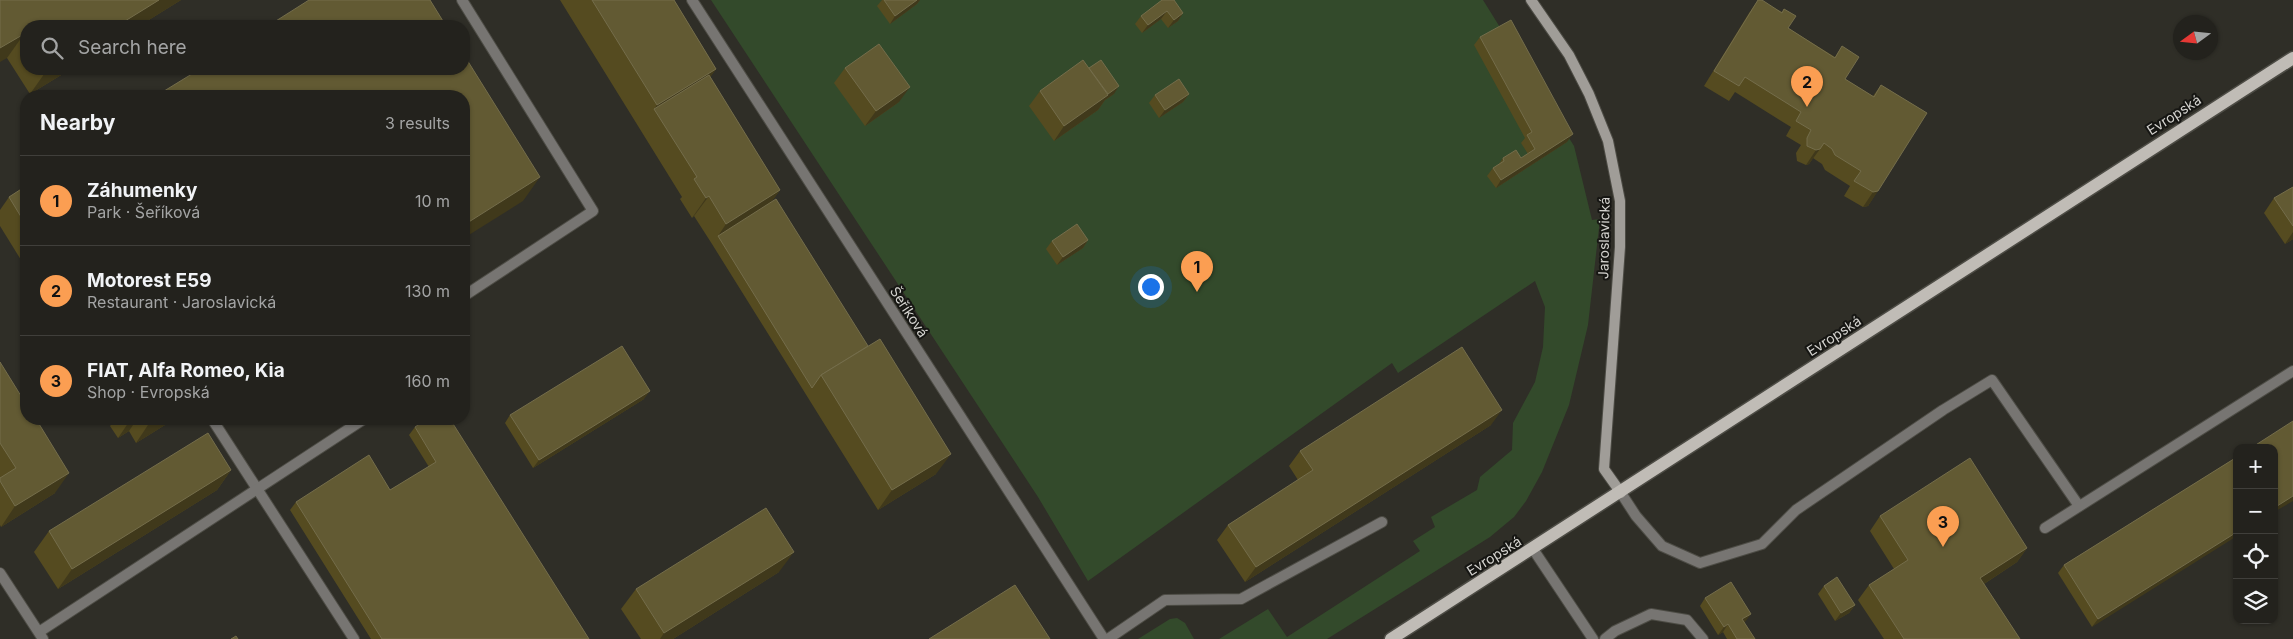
<!DOCTYPE html>
<meta charset="utf-8">
<style>
body{margin:0;font-family:Inter,sans-serif;background:#2b2a26;color:#f1f3f6}
.controls{position:absolute;right:15px;bottom:15px;display:grid;overflow:hidden;border-radius:10px;box-shadow:0 1px 4px #0004}
.controls button{width:45px;height:45px;display:grid;place-items:center;padding:0;border:0;border-bottom:1px solid #403f3b;background:#23221d;color:#f1f3f6;font:25px sans-serif}
.compass{position:absolute;left:2173px;top:15px;width:45px;height:45px;border-radius:50%;background:#23221d;box-shadow:0 1px 4px #0004;rotate:255deg}
.you{position:absolute;left:1150px;top:286px;width:18px;height:18px;margin:-12px;border:4px solid #fff;border-radius:50%;background:#1a73e8;box-shadow:0 0 0 8px #1a73e833}
.badge{display:grid;place-items:center;width:32px;height:32px;border-radius:50%;background:#fb9e52;color:#111;font-size:16px;font-weight:700}
.pin{position:absolute;translate:-50% -41px;filter:drop-shadow(0 1px 2px #0008)}
.pin::after{content:'';position:absolute;top:26px;width:18px;height:15px;background:inherit;clip-path:polygon(0 0,100% 0,50% 100%)}
.list{margin:0;padding:0;list-style:none}
h2{display:flex;justify-content:space-between;align-items:center;height:65px;margin:0;padding:0 20px;font-size:21px}
h2 small{font-size:16px;font-weight:400;color:#a3a4a4}
.list li{display:grid;grid-template-columns:32px 1fr auto;gap:15px;align-items:center;box-sizing:border-box;height:90px;padding:0 20px;border-top:1px solid #403f3b}
.list b{display:block;font-size:19px;white-space:nowrap}
.list p{margin:0;font-size:16px;white-space:nowrap;color:#a3a4a4}
.list em{font-size:16px;font-style:normal;color:#a3a4a4}
.icon{flex:none;width:28px;height:28px;fill:none;stroke:currentColor;stroke-width:2;stroke-linecap:round;stroke-linejoin:round}
.map{position:relative;flex:none;width:2293px;height:639px;overflow:hidden}
.search{position:absolute;background:#23221d;box-shadow:0 1px 4px #0004;left:20px;top:20px;width:450px;height:55px;display:flex;align-items:center;gap:12px;box-sizing:border-box;padding:0 18px;border-radius:20px;color:#a3a4a4;font-size:19px}
.panel{position:absolute;background:#23221d;box-shadow:0 1px 4px #0004;left:20px;top:90px;width:450px;height:335px;border-radius:20px}
.map>svg:first-child{display:block}
.green{fill:#334a2b}
.lines{fill:none;stroke-linecap:round;stroke-linejoin:round}
.lane-casing{stroke:#4d4c45;stroke-width:12}
.street-casing{stroke:#4d4c45;stroke-width:12}
.secondary-casing{stroke:#4d4c45;stroke-width:12}
.primary-casing{stroke:#4d4c45;stroke-width:15}
.lane{stroke:#777572;stroke-width:10}
.street{stroke:#777572;stroke-width:10}
.secondary{stroke:#a09d98;stroke-width:10}
.primary{stroke:#c0bcb6;stroke-width:12}
.wall{fill:#554b20}
.shaded-wall{fill:#40391b}
.building{fill:#625a33;stroke:#746d4b}
.labels{text-anchor:middle;stroke-width:4;stroke-linejoin:round;paint-order:stroke}
.street-label{font-size:14px;fill:#d4d3cf;stroke:#161613}
</style>
<div class="map">
<svg width="2293" height="639" viewBox="0 0 2293 639">
<rect width="100%" height="100%" fill="#2f2e27"/>
<g class="green">
<polygon points="711,0 1483,0 1574,146 1592,220 1600,219 1588,325 1569,405 1542,472 1526,501 1514,517 1490,537 1327,639 1219,639 1268,609 1287,637 1420,551 1413,541 1435,527 1431,517 1477,490 1480,477 1512,450 1513,423 1535,382 1543,347 1545,307 1535,281 1398,373 1392,363 1088,581 1038,497"/>
<polygon points="1177,618 1185,623 1194,639 1138,639 1170,619"/>
</g>
<g class="lines">
<defs>
<g id="lane">
<polyline points="462,0 593,211 464,296"/>
<polyline points="212,419 354,639"/>
<polyline points="1621,493 1636,516 1662,546 1700,563 1762,544 1796,510 1943,410 1992,380 2079,506"/>
<polyline points="2045,528 2293,371"/>
<polyline points="1533,549 1593,639"/>
<polyline points="0,573 43,639"/>
<polyline points="39,632 364,419"/>
<polyline points="1108,639 1165,600 1241,599 1382,522"/>
<polyline points="1605,639 1615,631 1651,614 1687,620 1703,639"/>
</g>
<polyline id="street" points="692,0 1104,639"/>
<polyline id="secondary" points="1531,0 1569,55 1589,94 1608,141 1620,201 1620,247 1604,469 1621,493"/>
<polyline id="primary" points="1391,639 2293,58"/>
</defs>
<use href="#lane" class="lane-casing"/>
<use href="#street" class="street-casing"/>
<use href="#secondary" class="secondary-casing"/>
<use href="#primary" class="primary-casing"/>
<use href="#lane" class="lane"/>
<use href="#street" class="street"/>
<use href="#secondary" class="secondary"/>
<use href="#primary" class="primary"/>
</g>
<g class="wall">
<polygon points="0,0 181,0 139,26 26,26 26,69 71,69 30,94 7,58"/>
<polygon points="560,0 674,0 716,69 710,77 780,190 771,202 936,474 878,510 712,244 694,216 692,218 680,199 682,197"/>
<polygon points="882,0 920,0 917,4 890,24 877,6"/>
<polygon points="1162,0 1183,13 1178,21 1168,28 1161,19 1142,33 1135,24 1141,16"/>
<polygon points="1758,0 1782,12 1784,9 1788,28 1835,57 1842,46 1845,79 1873,96 1881,85 1927,113 1868,206 1863,207 1844,196 1850,186 1825,170 1822,164 1813,158 1809,164 1806,165 1797,161 1796,153 1801,145 1786,136 1791,127 1735,92 1729,101 1704,86 1749,13"/>
<polygon points="1480,37 1567,142 1496,188 1487,176 1493,168 1499,164 1503,158 1521,158 1528,154 1521,143 1525,138 1474,45"/>
<polygon points="845,68 899,102 865,126 834,83"/>
<polygon points="1089,68 1114,94 1105,100 1098,110 1054,141 1029,106 1040,91"/>
<polygon points="1189,94 1183,102 1159,118 1149,103 1155,95"/>
<polygon points="26,186 26,268 0,226 0,210 9,197"/>
<polygon points="2293,187 2293,239 2285,244 2264,213 2274,198"/>
<polygon points="1088,240 1083,248 1057,265 1046,249 1052,241"/>
<polygon points="0,362 55,493 1,527 0,525"/>
<polygon points="644,399 533,468 505,423 510,415"/>
<polygon points="116,419 174,419 173,420 136,443 129,431 118,438 110,426"/>
<polygon points="1491,425 1245,582 1217,540 1228,525 1298,480 1289,466 1300,451"/>
<polygon points="415,427 589,639 371,639 290,510 296,502 390,490 429,467 409,435"/>
<polygon points="2237,457 2092,627 2058,573 2064,565"/>
<polygon points="231,470 217,490 58,589 34,552 49,531"/>
<polygon points="1880,516 2027,548 2017,562 1984,584 2020,639 1884,639 1858,600 1869,585 1894,569 1870,531"/>
<polygon points="779,572 673,639 641,639 621,609 636,589"/>
<polygon points="1824,586 1855,605 1849,613 1835,621 1818,594"/>
<polygon points="1705,598 1745,622 1744,623 1755,639 1727,639 1723,632 1718,635 1700,606"/>
</g>
<g class="shaded-wall">
<polygon points="159,0 181,0 139,26 117,26"/>
<polygon points="917,0 920,0 917,4 890,24 895,16"/>
<polygon points="1167,11 1161,19 1142,33 1148,25"/>
<polygon points="1183,13 1178,21 1168,28 1174,20"/>
<polygon points="24,34 7,58 0,62 0,48"/>
<polygon points="49,69 71,69 30,94 47,70"/>
<polygon points="716,69 699,93 654,109 657,105"/>
<polygon points="1119,86 1114,94 1105,100 1098,110 1054,141 1064,126 1101,98"/>
<polygon points="910,87 899,102 865,126 876,111"/>
<polygon points="1189,94 1183,102 1159,118 1165,110"/>
<polygon points="1573,134 1567,142 1496,188 1501,180"/>
<polygon points="1820,149 1809,164 1806,165 1816,150"/>
<polygon points="540,177 523,201 464,238 464,225"/>
<polygon points="780,190 766,210 718,236 726,224"/>
<polygon points="1878,191 1868,206 1863,207 1873,192"/>
<polygon points="709,196 694,216 692,218 706,198"/>
<polygon points="2293,232 2293,239 2285,244"/>
<polygon points="1088,240 1083,248 1057,265 1063,257"/>
<polygon points="650,391 644,399 533,468 539,460"/>
<polygon points="1502,410 1491,425 1245,582 1256,567"/>
<polygon points="131,419 137,419 129,431 118,438"/>
<polygon points="156,419 174,419 173,420 136,443 150,422"/>
<polygon points="951,454 936,474 878,510 892,490"/>
<polygon points="231,470 217,490 58,589 72,569"/>
<polygon points="69,473 55,493 1,527 15,506"/>
<polygon points="2293,496 2293,501 2274,512 2274,508"/>
<polygon points="2237,532 2237,536 2092,627 2098,619"/>
<polygon points="2027,548 2017,562 1970,593 1980,578"/>
<polygon points="794,552 779,572 673,639 660,639 664,633"/>
<polygon points="1855,605 1849,613 1835,621 1841,613"/>
<polygon points="1751,614 1745,622 1736,627 1742,619"/>
<polygon points="1728,624 1723,632 1718,635 1724,627"/>
</g>
<g class="building">
<polygon points="0,0 159,0 117,26 26,26 26,38 24,34 0,48"/>
<polygon points="309,0 430,0 446,26 268,26"/>
<polygon points="592,0 674,0 716,69 657,105"/>
<polygon points="884,0 917,0 895,16"/>
<polygon points="1162,0 1174,0 1183,13 1174,20 1167,11 1148,25 1141,16"/>
<polygon points="1758,0 1762,0 1782,13 1784,9 1796,16 1788,28 1835,58 1842,46 1859,57 1845,79 1874,97 1881,85 1927,113 1878,191 1873,192 1854,181 1861,171 1835,155 1832,149 1824,143 1820,149 1816,150 1807,146 1807,138 1811,130 1796,121 1801,112 1745,77 1739,86 1714,71"/>
<polygon points="1511,20 1573,134 1501,180 1493,168 1504,161 1503,158 1516,150 1521,158 1535,149 1527,135 1532,132 1480,37"/>
<polygon points="879,44 910,87 876,111 845,68"/>
<polygon points="464,55 540,177 464,225 464,96 156,96 200,69 464,69"/>
<polygon points="1083,60 1108,95 1064,126 1040,91"/>
<polygon points="1101,60 1119,86 1108,94 1089,68"/>
<polygon points="709,75 780,190 726,224 709,196 706,198 694,179 697,177 654,109"/>
<polygon points="1179,79 1189,94 1165,110 1155,95"/>
<polygon points="26,186 26,225 9,197"/>
<polygon points="2293,187 2293,226 2274,198"/>
<polygon points="776,199 868,346 821,375 812,388 718,236"/>
<polygon points="1077,224 1088,240 1063,257 1052,241"/>
<polygon points="880,339 951,454 892,490 821,375"/>
<polygon points="622,346 650,391 539,460 510,415"/>
<polygon points="1462,347 1502,410 1256,567 1228,525 1313,470 1300,451"/>
<polygon points="0,362 26,404 26,419 36,419 69,473 15,506 0,481 0,478 16,468 0,443"/>
<polygon points="148,419 156,419 150,422"/>
<polygon points="427,419 450,419 589,639 382,639 296,502 369,455 390,490 436,462 415,427"/>
<polygon points="2293,421 2293,496 2274,508 2274,448 2251,448"/>
<polygon points="208,433 231,470 72,569 49,531"/>
<polygon points="2237,457 2237,532 2098,619 2064,565"/>
<polygon points="1970,458 2027,548 1980,578 2020,639 1904,639 1869,585 1908,560 1880,516"/>
<polygon points="766,508 794,552 664,633 636,589"/>
<polygon points="1837,577 1855,605 1841,613 1824,586"/>
<polygon points="1731,582 1751,614 1742,619 1755,639 1737,639 1728,624 1724,627 1705,598"/>
<polygon points="1015,585 1050,639 929,639"/>
<polygon points="236,636 238,639 231,639"/>
</g>
<g class="labels">
<g class="street-label">
<text transform="translate(2174 115) rotate(-33)" y="5">Evropská</text>
<text transform="translate(1604 238) rotate(-89)" y="5">Jaroslavická</text>
<text transform="translate(909 312) rotate(57)" y="5">Šeříková</text>
<text transform="translate(1834 336) rotate(-33)" y="5">Evropská</text>
<text transform="translate(1494 556) rotate(-32)" y="5">Evropská</text>
</g>
</g>
</svg>
<div class="controls">
<button>+</button>
<button>−</button>
<button><svg class="icon" aria-label="locate" viewBox="0 0 24 24"><circle cx="12" cy="12" r="6"/><path d="M12 2v4M12 18v4M2 12h4M18 12h4"/></svg></button>
<button><svg class="icon" aria-label="layers" viewBox="0 0 24 24"><path d="M12 4l9 5-9 5-9-5zM3 14l9 5 9-5"/></svg></button>
</div>
<svg class="compass" viewBox="-18 -18 36 36"><path d="M0-13l5 13h-10z" fill="#e53935"/><path d="M0 13l5-13h-10z" fill="#a3a4a4"/></svg>
<div class="you"></div>
<div class="pin badge" style="left:1197px;top:292px">1</div>
<div class="pin badge" style="left:1807px;top:107px">2</div>
<div class="pin badge" style="left:1943px;top:547px">3</div>
<div class="search"><svg class="icon" aria-label="search" viewBox="0 0 24 24"><circle cx="10" cy="10" r="6"/><path d="M15 15l6 6"/></svg>Search here</div>
<section class="panel">
<h2>Nearby<small>3 results</small></h2>
<ul class="list">
<li><span class="badge">1</span><div><b>Záhumenky</b><p>Park · Šeříková</p></div><em>10 m</em></li>
<li><span class="badge">2</span><div><b>Motorest E59</b><p>Restaurant · Jaroslavická</p></div><em>130 m</em></li>
<li><span class="badge">3</span><div><b>FIAT, Alfa Romeo, Kia</b><p>Shop · Evropská</p></div><em>160 m</em></li>
</ul>
</section>
</div>
